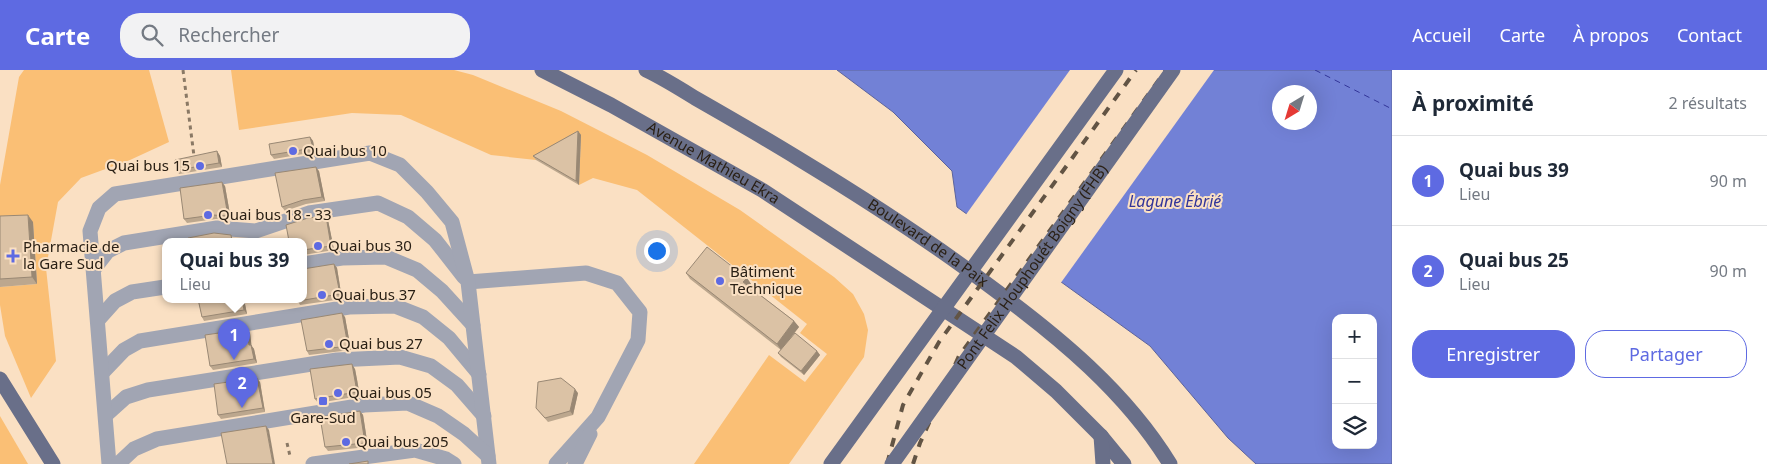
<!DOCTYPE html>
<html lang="fr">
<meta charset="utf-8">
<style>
body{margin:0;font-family:"Noto Sans",sans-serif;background:#f2f2f3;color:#1f2937}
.controls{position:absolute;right:15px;bottom:15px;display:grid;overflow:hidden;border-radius:10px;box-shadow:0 5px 20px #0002}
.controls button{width:45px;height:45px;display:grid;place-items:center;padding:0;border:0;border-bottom:1px solid #e0e1e3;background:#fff;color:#1f2937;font:25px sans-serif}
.compass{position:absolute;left:1272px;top:15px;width:45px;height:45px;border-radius:50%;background:#fff;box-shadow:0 5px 20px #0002;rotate:218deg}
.you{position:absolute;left:656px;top:180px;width:18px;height:18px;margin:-12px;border:4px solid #fff;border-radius:50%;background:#1a73e8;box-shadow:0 0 0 8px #1a73e833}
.badge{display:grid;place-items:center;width:32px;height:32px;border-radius:50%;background:#5e6ae2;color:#fff;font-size:16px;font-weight:700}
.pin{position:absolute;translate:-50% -41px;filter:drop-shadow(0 1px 2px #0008)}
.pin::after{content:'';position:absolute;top:26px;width:18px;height:15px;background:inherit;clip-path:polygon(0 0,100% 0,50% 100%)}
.popup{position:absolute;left:162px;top:168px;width:145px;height:65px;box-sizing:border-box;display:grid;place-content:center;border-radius:10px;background:#fff;filter:drop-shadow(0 1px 4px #0005);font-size:16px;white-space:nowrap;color:#747a83}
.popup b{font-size:19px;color:#1f2937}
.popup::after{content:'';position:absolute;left:50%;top:100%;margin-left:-10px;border:10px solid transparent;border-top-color:#fff}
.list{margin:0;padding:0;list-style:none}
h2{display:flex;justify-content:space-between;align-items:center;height:65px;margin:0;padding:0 20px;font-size:21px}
h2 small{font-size:16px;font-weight:400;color:#747a83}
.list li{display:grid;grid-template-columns:32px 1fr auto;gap:15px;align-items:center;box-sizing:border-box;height:90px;padding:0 20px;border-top:1px solid #e0e1e3}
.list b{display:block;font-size:19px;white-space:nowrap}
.list p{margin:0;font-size:16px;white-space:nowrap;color:#747a83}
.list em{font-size:16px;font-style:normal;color:#747a83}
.actions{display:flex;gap:10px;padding:15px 20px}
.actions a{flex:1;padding:11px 0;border:1px solid #5e6ae2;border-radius:20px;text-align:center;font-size:18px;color:#5e6ae2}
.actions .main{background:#5e6ae2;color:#fff}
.icon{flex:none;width:28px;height:28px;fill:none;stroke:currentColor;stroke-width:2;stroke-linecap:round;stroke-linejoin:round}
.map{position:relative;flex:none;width:1392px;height:394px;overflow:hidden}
header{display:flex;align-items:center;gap:30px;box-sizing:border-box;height:70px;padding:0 25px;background:#5e6ae2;color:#fff}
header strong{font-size:24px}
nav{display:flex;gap:28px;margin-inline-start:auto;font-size:18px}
.search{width:350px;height:45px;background:#f2f2f3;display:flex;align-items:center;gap:12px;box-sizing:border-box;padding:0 18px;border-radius:20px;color:#747a83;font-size:19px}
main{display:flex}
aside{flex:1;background:#fff}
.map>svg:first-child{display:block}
.green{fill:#fabf75}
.water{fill:#7281d6;stroke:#5c649c;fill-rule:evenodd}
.pier{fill:#fae0c3}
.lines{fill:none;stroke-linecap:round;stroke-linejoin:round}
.ferry{stroke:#323599;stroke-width:1;stroke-dasharray:6 5;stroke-linecap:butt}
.path{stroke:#8a7965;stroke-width:3;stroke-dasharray:4 4;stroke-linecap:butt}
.minor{stroke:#a1a5b3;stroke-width:15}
.major{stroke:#696f89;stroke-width:15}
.rail{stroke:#625444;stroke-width:4;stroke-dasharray:9 9;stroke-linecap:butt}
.major-bridge{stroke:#696f89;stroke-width:15}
.wall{fill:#bca78e}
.shaded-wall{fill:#998874}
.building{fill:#dbc2a5;stroke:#998874}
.poi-dot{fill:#5e6ae2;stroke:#fae0c3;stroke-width:2}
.labels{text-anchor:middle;stroke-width:4;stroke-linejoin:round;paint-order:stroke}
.poi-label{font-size:15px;fill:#2a2015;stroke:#fae0c3;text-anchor:start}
.street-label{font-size:15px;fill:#2a2015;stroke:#fae0c3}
.water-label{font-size:16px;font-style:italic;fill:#323599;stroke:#fae0c3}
</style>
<header>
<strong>Carte</strong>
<div class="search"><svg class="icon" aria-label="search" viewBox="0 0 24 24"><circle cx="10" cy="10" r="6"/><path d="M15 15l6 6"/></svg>Rechercher</div>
<nav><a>Accueil</a><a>Carte</a><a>À propos</a><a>Contact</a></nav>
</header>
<main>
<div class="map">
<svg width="1392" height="394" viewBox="0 0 1392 394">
<rect width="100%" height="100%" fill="#fae0c3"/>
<g class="green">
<polygon points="24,0 149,0 169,72 130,90 81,108 58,132 46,198 56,291 31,328 5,266 0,235 0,217 37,214 33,152 0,154 0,115 19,7"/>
<polygon points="231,0 454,0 473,5 561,41 647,85 740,140 834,207 853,224 864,244 868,260 864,287 789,394 694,394 769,285 805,312 827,284 800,263 807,254 637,120 593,108 579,115 581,65 536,90 491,85 401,45 352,43 239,60"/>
<polygon points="0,346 28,394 0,394"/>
</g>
<path class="water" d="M837,0H1392V394H1256L1228,368L1150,276L957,137L952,101L893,42ZM1280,22H1310V52H1280ZM1336,248H1373V375H1336Z"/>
<polygon class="pier" points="1070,0 1214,0 1060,214 965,146"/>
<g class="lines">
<polyline class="ferry" points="1315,0 1392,39"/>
<g class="path">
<polyline points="183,0 194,86"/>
<polyline points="287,373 290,386"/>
</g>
<g class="minor">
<polyline points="303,194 342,188 386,187 417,200 442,221 473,255"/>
<polyline points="94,199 108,181 124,173 217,158 256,161 309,143 378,133 408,147 435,170 464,207"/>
<polyline points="468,212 586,203 617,213 640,242 638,270 598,347 556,394"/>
<polyline points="98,250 115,231 132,222 165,217"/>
<polyline points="102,303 124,280 140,271 349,237 395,236 423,247 449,268 479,304"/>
<polyline points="106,345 126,327 148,320 337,290 400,287 431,296 457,315 484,346"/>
<polyline points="109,394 90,161 99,138 115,124 370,83 400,95 427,122 452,152 468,212 489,394"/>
<polyline points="118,394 134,379 157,369 364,335 408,333 438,346 464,364 488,386"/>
<polyline points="313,394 415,380 446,389 454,394"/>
<polyline points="575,394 590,364"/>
</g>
<g class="major">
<path id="s1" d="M542,0L611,35L762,120L1016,287L1056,321L1101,366L1124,394"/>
<path id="s2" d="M646,0C663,8 679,18 695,28C730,48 765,68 799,89C865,129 930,171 991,217C1059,267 1126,322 1170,394"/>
<polyline points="0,309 53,394"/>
<polyline points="1101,366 1103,394"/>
</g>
<g class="rail">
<polyline points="887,394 903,335 939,272 1136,0"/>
<polyline points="913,394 920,373 959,286 1166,0"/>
</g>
<g class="major-bridge">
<polyline points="831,394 1116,0"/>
<path id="s3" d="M892,394L1173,0"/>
</g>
</g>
<g class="wall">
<polygon points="578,61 581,65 579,115 536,90 533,86"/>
<polygon points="310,67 313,71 315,82 274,89 271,85"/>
<polygon points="217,81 220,86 222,97 179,104 177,100"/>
<polygon points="319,101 325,131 306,134 285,141 282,137"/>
<polygon points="225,116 231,150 216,149 187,153 184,149"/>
<polygon points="0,146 33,152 37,214 0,217"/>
<polygon points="328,150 334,180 303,185 303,171"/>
<polygon points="334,194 337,198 342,229 300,235 298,231"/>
<polygon points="686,203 747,208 751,214 749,216 794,251 799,257 792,266 817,281 820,285 804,305 781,287 778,283 781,280 690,209"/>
<polygon points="198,229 244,229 247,244 204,251 202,247"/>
<polygon points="345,247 351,280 309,285 307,281"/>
<polygon points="250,263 251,275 254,279 257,293 213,300 210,296"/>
<polygon points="355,299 360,326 318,333 315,329"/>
<polygon points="260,312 265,342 221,349 218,345"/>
<polygon points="578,323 573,345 548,352 536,338"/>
<polygon points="360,341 363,345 368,377 328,381 325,377"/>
</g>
<g class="shaded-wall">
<polygon points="578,61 581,65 579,115 576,111"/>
<polygon points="310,67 313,71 315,82 313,78"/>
<polygon points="217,81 220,86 222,97 219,93"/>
<polygon points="316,97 319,101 325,131 322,127"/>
<polygon points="222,112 225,116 231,150 228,146"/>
<polygon points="28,145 33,152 37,214 32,207"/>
<polygon points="326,146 328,150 334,180 331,176"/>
<polygon points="334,194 337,198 342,229 340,224"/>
<polygon points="747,208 751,214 748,218 743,212"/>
<polygon points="242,229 244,229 247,244 244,240"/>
<polygon points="342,243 345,247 351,280 348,276"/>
<polygon points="794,251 799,257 781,280 777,274"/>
<polygon points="247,259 250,263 252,279 249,275"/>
<polygon points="251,275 254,279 257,293 254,289"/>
<polygon points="817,281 820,285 804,305 801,301"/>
<polygon points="352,294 355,299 360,326 357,322"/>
<polygon points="257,308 260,312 265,342 263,338"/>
<polygon points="575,319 578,323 573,345 570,341"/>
<polygon points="360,341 363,345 368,377 365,373"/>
<polygon points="266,356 269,360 275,394 273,394"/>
</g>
<g class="building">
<polygon points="578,61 576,111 533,86"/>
<polygon points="310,67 313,78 271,85 269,74"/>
<polygon points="217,81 219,93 177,100 175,90"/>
<polygon points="316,97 322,127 303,130 282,137 275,103"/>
<polygon points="222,112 228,146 213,145 184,149 180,118"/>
<polygon points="28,145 32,207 0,209 0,146"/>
<polygon points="326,146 331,176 303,180 303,171 289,171 286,155 308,148"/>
<polygon points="214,163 231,165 232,171 188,171 188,168"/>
<polygon points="707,177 747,208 743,212 794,251 777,274 686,203"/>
<polygon points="334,194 340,224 298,231 297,229 303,229 303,199"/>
<polygon points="198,229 242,229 244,240 202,247"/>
<polygon points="342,243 348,276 307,281 301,250"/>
<polygon points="247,259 249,275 251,275 254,289 210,296 205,265"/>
<polygon points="795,263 817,281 801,301 778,283"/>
<polygon points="352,294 357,322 315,329 310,299"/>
<polygon points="257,308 263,338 218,345 214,314"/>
<polygon points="561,308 575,319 570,341 545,348 536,338 538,312"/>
<polygon points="360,341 365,373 325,377 320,347"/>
<polygon points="266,356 273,394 227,394 221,363"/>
<polygon points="368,391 368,394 349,394"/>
</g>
<g class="poi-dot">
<circle cx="293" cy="81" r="5"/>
<circle cx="200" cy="96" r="5"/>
<circle cx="208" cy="145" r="5"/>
<circle cx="318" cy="176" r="5"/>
<path d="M10.5 178.5h5v5h5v5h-5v5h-5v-5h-5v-5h5z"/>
<circle cx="720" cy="211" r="5"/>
<circle cx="322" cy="225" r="5"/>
<circle cx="329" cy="274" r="5"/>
<circle cx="338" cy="323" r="5"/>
<rect x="318" y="326" width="10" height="10" rx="2.5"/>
<circle cx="346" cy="372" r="5"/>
</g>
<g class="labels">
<g class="poi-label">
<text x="303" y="86">Quai bus 10</text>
<text x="190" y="101" text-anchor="end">Quai bus 15</text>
<text x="218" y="150">Quai bus 18 - 33</text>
<text x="328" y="181">Quai bus 30</text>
<text x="23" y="182">Pharmacie de<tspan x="23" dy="17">la Gare Sud</tspan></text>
<text x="730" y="207">Bâtiment<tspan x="730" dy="17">Technique</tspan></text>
<text x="332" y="230">Quai bus 37</text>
<text x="339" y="279">Quai bus 27</text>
<text x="348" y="328">Quai bus 05</text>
<text x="323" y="353" text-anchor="middle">Gare-Sud</text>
<text x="356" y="377">Quai bus 205</text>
</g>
<g class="street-label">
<text dy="5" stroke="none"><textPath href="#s1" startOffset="195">Avenue Mathieu Ekra</textPath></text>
<text dy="5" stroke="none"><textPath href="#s2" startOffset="331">Boulevard de la Paix</textPath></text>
<text dy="5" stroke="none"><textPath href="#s3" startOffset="242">Pont Felix Houphouét Boigny (FHB)</textPath></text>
</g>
<g class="water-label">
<text x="1175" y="137">Lagune Ébrié</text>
</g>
</g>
</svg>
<div class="controls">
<button>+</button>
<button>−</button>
<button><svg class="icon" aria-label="layers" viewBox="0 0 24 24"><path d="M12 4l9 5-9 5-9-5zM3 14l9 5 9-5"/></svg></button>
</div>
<svg class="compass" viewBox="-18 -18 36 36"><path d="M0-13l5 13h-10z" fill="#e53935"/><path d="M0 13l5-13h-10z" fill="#747a83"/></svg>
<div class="you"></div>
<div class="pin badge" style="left:234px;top:290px">1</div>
<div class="popup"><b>Quai bus 39</b>Lieu</div>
<div class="pin badge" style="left:242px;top:338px">2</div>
</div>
<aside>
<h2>À proximité<small>2 résultats</small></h2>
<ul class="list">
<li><span class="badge">1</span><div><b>Quai bus 39</b><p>Lieu</p></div><em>90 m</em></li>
<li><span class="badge">2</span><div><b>Quai bus 25</b><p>Lieu</p></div><em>90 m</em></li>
</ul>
<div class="actions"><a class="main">Enregistrer</a><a>Partager</a></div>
</aside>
</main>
